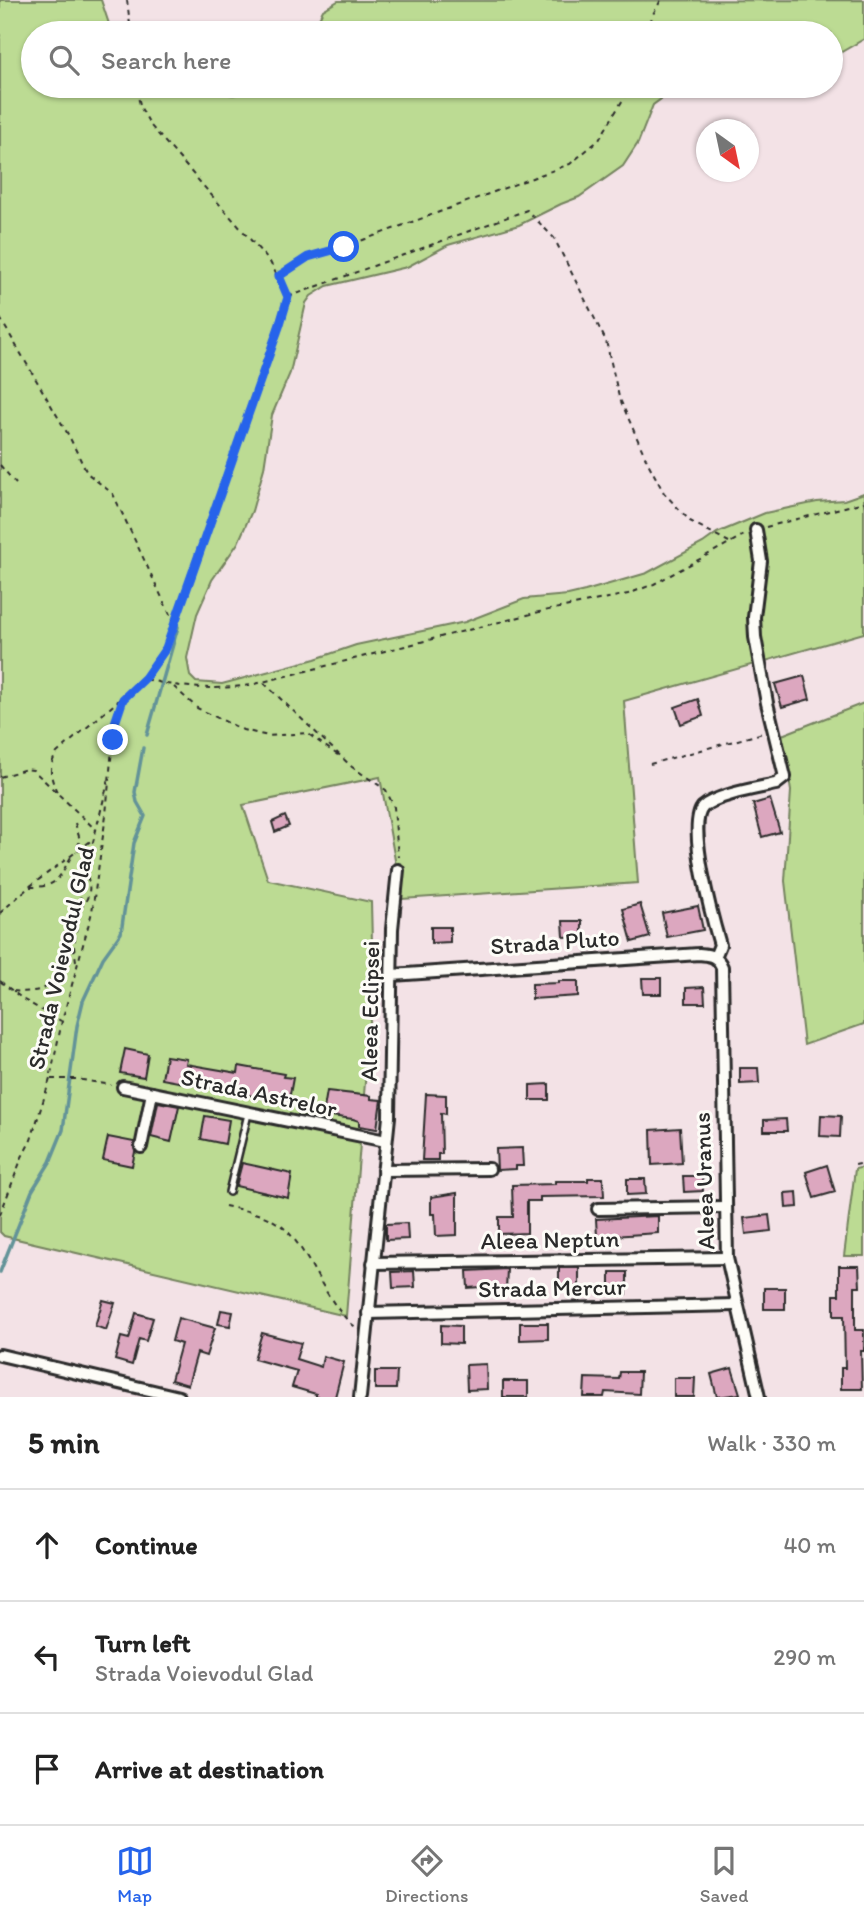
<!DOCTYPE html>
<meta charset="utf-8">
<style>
body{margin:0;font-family:Itim,sans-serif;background:#f2f2f2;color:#222}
.compass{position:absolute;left:696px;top:119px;width:63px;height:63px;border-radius:50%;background:#fff;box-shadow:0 2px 5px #0004;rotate:147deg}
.stop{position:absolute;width:21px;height:21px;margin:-16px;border:5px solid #2563eb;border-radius:50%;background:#fff}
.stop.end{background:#2563eb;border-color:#fff;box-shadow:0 2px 7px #0008}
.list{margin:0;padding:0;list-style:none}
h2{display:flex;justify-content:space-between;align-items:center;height:91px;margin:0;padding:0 28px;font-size:30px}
h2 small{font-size:23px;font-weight:400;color:#767676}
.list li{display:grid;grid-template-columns:46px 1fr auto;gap:21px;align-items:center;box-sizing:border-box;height:112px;padding:0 28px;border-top:2px solid #e0e0e0}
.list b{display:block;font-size:26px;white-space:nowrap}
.list p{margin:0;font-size:23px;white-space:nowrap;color:#767676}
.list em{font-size:23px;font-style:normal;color:#767676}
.icon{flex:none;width:38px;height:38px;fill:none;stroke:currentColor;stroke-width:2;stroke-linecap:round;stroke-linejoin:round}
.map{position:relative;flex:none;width:864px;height:1397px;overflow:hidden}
.search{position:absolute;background:#fff;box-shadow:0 2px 5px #0004;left:21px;right:21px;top:21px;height:77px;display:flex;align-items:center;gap:18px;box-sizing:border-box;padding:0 24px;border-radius:38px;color:#767676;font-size:26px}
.sheet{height:427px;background:#fff}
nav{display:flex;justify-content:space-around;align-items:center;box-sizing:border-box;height:98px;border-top:2px solid #e0e0e0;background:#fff;font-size:19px;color:#767676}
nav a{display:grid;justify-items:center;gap:4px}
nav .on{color:#2563eb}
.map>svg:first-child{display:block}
.green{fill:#bcdb93;stroke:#74835f;stroke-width:2}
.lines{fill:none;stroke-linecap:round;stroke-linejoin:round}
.stream{stroke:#639398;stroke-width:3.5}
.building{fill:#dca7bf;stroke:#2b2b2b;stroke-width:2}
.lane-casing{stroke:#2b2b2b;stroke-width:10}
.street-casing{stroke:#2b2b2b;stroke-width:16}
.path{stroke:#2b2b2b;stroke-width:2;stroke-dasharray:5 5;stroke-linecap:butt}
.lane{stroke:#fdfcf7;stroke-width:5}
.street{stroke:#fdfcf7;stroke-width:10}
.route{stroke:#2563eb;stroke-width:9}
.labels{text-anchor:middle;stroke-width:6;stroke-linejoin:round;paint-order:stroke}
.street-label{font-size:24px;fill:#2b2b2b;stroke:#fdfcf7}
</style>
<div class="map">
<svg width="864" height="1397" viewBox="0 0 864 1397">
<rect width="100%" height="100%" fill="#f3e2e6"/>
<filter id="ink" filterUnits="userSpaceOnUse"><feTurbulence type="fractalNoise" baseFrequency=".0143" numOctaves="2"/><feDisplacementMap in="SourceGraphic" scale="14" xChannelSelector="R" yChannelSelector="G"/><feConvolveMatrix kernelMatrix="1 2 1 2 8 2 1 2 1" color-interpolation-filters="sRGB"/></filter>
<g filter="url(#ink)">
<g class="green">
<polygon points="0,0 101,0 112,33 33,33 33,86 193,86 233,95 241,93 251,86 714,86 668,94 653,105 638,143 623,166 579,197 561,204 519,225 448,245 407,267 327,286 311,296 306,303 290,373 272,415 264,468 252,511 238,543 212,580 197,614 187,658 190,676 196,682 222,684 315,659 356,645 465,622 524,599 568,595 585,591 647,573 703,543 717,533 765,513 817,502 844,500 864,493 864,633 624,701 638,883 402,899 380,777 243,805 268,880 371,902 373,984 346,1316 4,1236 0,1232"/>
<polygon points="864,0 864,39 831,58 831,33 312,33 323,10 338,1"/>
<polygon points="864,703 864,1024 804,1045 785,881 791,791 782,735"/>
<polygon points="864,1167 864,1256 844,1256 855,1169"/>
</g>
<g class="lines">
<g class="stream">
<polyline points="147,735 178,627"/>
<polyline points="0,1272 32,1191 50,1162 63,1130 77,1026 83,1001 103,958 121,933 134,843 145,816 137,802 135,792 143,748"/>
</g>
</g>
<g class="building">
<polygon points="804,676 810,699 782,707 775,684"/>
<polygon points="698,699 703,716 681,724 675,707"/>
<polygon points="770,799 780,832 762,837 753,804"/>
<polygon points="285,816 289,826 275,832 272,822"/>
<polygon points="640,904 650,937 632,942 623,909"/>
<polygon points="698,906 703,930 667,937 662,913"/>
<polygon points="563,921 582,921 582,936 564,937"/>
<polygon points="431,927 450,927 450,942 431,943"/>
<polygon points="642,978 661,978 661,994 643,994"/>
<polygon points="559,981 578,981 578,996 532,999 532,984 559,983"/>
<polygon points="704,987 705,1003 686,1003 686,988"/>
<polygon points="125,1049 148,1054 144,1077 120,1073"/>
<polygon points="166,1056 187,1059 186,1064 238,1073 239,1066 284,1074 283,1077 293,1078 288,1105 275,1103 275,1100 162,1079"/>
<polygon points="740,1068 758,1068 759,1083 740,1084"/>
<polygon points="549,1084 549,1100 530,1100 530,1085"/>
<polygon points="327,1091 371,1096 371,1099 381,1100 377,1129 359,1126 359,1121 353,1119 323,1115"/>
<polygon points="426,1094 446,1095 446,1114 441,1113 442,1154 438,1154 438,1160 422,1160"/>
<polygon points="158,1102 179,1106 171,1142 151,1137"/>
<polygon points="821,1115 841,1116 840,1137 820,1136"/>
<polygon points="205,1116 229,1120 225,1144 201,1139"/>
<polygon points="786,1119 787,1131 764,1131 764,1120"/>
<polygon points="680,1128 682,1163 652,1165 651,1130"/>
<polygon points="108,1137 134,1142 135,1152 132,1166 103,1160"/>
<polygon points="522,1148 523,1166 516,1166 516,1169 497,1170 496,1149"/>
<polygon points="242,1163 292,1174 288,1198 236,1186"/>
<polygon points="827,1165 835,1192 814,1198 806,1172"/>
<polygon points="683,1176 702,1176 703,1191 684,1192"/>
<polygon points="588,1178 603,1178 604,1196 540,1197 540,1201 527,1201 527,1233 499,1234 499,1217 513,1217 512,1185 555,1184 555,1181 588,1181"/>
<polygon points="627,1179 645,1179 646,1194 627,1195"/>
<polygon points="797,1192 798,1207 786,1208 785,1193"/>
<polygon points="457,1193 457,1235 436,1236 435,1214 431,1214 431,1197"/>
<polygon points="769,1215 771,1231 746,1234 744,1218"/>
<polygon points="658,1216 658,1233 597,1237 596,1219"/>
<polygon points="407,1223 408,1239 386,1240 386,1224"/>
<polygon points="839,1266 859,1266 860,1287 855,1287 855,1330 864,1330 864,1351 861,1351 862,1389 841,1389 841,1368 845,1368 844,1316 834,1316 834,1295 839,1295"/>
<rect x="559" y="1268" width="20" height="19"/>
<polygon points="507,1269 506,1290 494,1290 494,1286 468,1288 467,1271"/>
<polygon points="414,1271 415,1287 393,1288 392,1272"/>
<polygon points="610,1272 627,1272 627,1294 616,1294 616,1287 610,1287"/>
<rect x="764" y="1288" width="21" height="21"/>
<polygon points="103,1300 115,1303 106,1330 95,1326"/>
<polygon points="221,1310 233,1312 230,1326 218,1324"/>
<polygon points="136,1313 153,1318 146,1341 139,1339 132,1365 115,1360 121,1337 129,1339"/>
<polygon points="178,1318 215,1328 206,1356 197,1353 188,1385 171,1380 181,1344 172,1341"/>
<polygon points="520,1323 548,1323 548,1339 520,1340"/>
<polygon points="441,1325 461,1326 461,1344 441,1343"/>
<polygon points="262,1333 301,1343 296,1359 321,1367 323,1356 344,1362 335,1397 316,1397 316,1394 292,1387 297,1371 254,1359"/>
<polygon points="486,1364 487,1389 467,1390 466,1365"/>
<polygon points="732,1368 740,1394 717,1397 711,1374"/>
<polygon points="375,1371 397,1371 396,1389 375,1389"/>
<polygon points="620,1372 640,1372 639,1394 605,1392 604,1397 584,1397 585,1378 619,1379"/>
<polygon points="674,1378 695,1378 694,1397 674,1397"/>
<rect x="503" y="1381" width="25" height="16"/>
</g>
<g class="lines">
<defs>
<polyline id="lane" points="229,1192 248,1114"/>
<g id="street">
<path d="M715,957L720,945C713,921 686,824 703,807C715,795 758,788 776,784L785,777L767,703L755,637L754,617L761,561L756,530"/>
<path d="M392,975L699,954C711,955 717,956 722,967L727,1258L759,1397"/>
<polyline points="123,1087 386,1141"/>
<polyline points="141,1147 152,1093"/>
<polyline points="383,1170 489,1169"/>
<polyline points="598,1209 725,1207"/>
<polyline points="373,1263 727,1258"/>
<polyline points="368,1313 736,1305"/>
<polyline points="0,1355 179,1397"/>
<polyline points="360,1397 389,1117 392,929 398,870"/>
</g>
</defs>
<use href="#lane" class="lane-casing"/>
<use href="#street" class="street-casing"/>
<g class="path">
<polyline points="127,0 131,33"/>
<polyline points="649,33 652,16 661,0"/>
<polyline points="280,276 308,257 344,247 570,164 599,140 631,86"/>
<polyline points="288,297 527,210 554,238 606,341 619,397 648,463 664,493 690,521 729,542"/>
<polyline points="0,318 69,436 87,473 113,494 174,623"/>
<polyline points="0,465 16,484"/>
<polyline points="766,527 864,502"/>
<path d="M146,679C181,689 216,690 251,685L539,612L628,594L654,584L744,535"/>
<polyline points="264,683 352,767 386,790 394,807 398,857"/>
<polyline points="174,687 197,708 243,730 268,736 307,733 339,756"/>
<polyline points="650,764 763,733"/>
<polyline points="0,777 26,769 33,770 96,830"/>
<path d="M57,792C50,777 48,767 57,753L145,678L166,648L280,324L288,297L270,262L151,126L141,108L135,86"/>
<polyline points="75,823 80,840 76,852"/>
<path d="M30,887C58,887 58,879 71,857"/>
<path d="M80,909C90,897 92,888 86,873"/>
<polyline points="0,913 29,887 92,840"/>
<polyline points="76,961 74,947 82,886 109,778"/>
<polyline points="0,981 24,1000 61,1021"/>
<path d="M13,991C51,995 61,980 74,948"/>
<polyline points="51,1079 77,1079 111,1085"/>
<polyline points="855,1165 864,1163"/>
<path d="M225,1206C242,1210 262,1213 277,1223C308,1242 323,1304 357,1328"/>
<polyline points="0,1215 22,1157 31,1140 50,1079 62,1021 92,912 106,815 114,726 122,701"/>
</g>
<use href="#lane" class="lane"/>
<use href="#street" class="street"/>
</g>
</g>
<g class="lines" filter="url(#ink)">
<polyline class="route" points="113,740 114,726 123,699 145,678 166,648 280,324 288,297 279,276 308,257 344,247"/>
</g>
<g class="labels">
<g class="street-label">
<text transform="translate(555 942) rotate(-4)" y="8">Strada Pluto</text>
<text transform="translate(61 958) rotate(-77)" y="8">Strada Voievodul Glad</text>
<text transform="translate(370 1011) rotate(-89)" y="8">Aleea Eclipsei</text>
<text transform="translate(259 1093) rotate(12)" y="8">Strada Astrelor</text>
<text transform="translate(704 1181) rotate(-92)" y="8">Aleea Uranus</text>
<text transform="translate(550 1240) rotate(-1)" y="8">Aleea Neptun</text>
<text transform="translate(552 1288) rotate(-1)" y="8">Strada Mercur</text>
</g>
</g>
</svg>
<svg class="compass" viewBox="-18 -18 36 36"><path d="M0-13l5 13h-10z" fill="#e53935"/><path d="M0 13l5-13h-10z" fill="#767676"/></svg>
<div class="stop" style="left:344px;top:247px"></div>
<div class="stop end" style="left:113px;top:740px"></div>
<div class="search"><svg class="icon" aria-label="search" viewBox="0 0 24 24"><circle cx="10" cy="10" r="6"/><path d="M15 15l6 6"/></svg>Search here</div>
</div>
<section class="sheet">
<h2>5 min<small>Walk · 330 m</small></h2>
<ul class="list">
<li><svg class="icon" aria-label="ahead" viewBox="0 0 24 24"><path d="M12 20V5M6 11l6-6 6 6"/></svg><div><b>Continue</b></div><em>40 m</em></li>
<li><svg class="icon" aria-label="left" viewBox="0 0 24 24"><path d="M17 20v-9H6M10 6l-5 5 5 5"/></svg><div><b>Turn left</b><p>Strada Voievodul Glad</p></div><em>290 m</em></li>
<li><svg class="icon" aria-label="arrive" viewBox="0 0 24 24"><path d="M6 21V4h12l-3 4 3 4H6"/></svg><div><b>Arrive at destination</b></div></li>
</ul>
</section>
<nav>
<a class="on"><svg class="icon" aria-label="map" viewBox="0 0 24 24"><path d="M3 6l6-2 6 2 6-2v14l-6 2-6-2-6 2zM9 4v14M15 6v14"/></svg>Map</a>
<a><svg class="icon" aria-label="directions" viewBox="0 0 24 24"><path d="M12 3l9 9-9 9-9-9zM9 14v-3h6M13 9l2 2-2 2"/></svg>Directions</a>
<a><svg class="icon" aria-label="saved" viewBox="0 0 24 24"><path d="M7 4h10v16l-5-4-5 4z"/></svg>Saved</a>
</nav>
